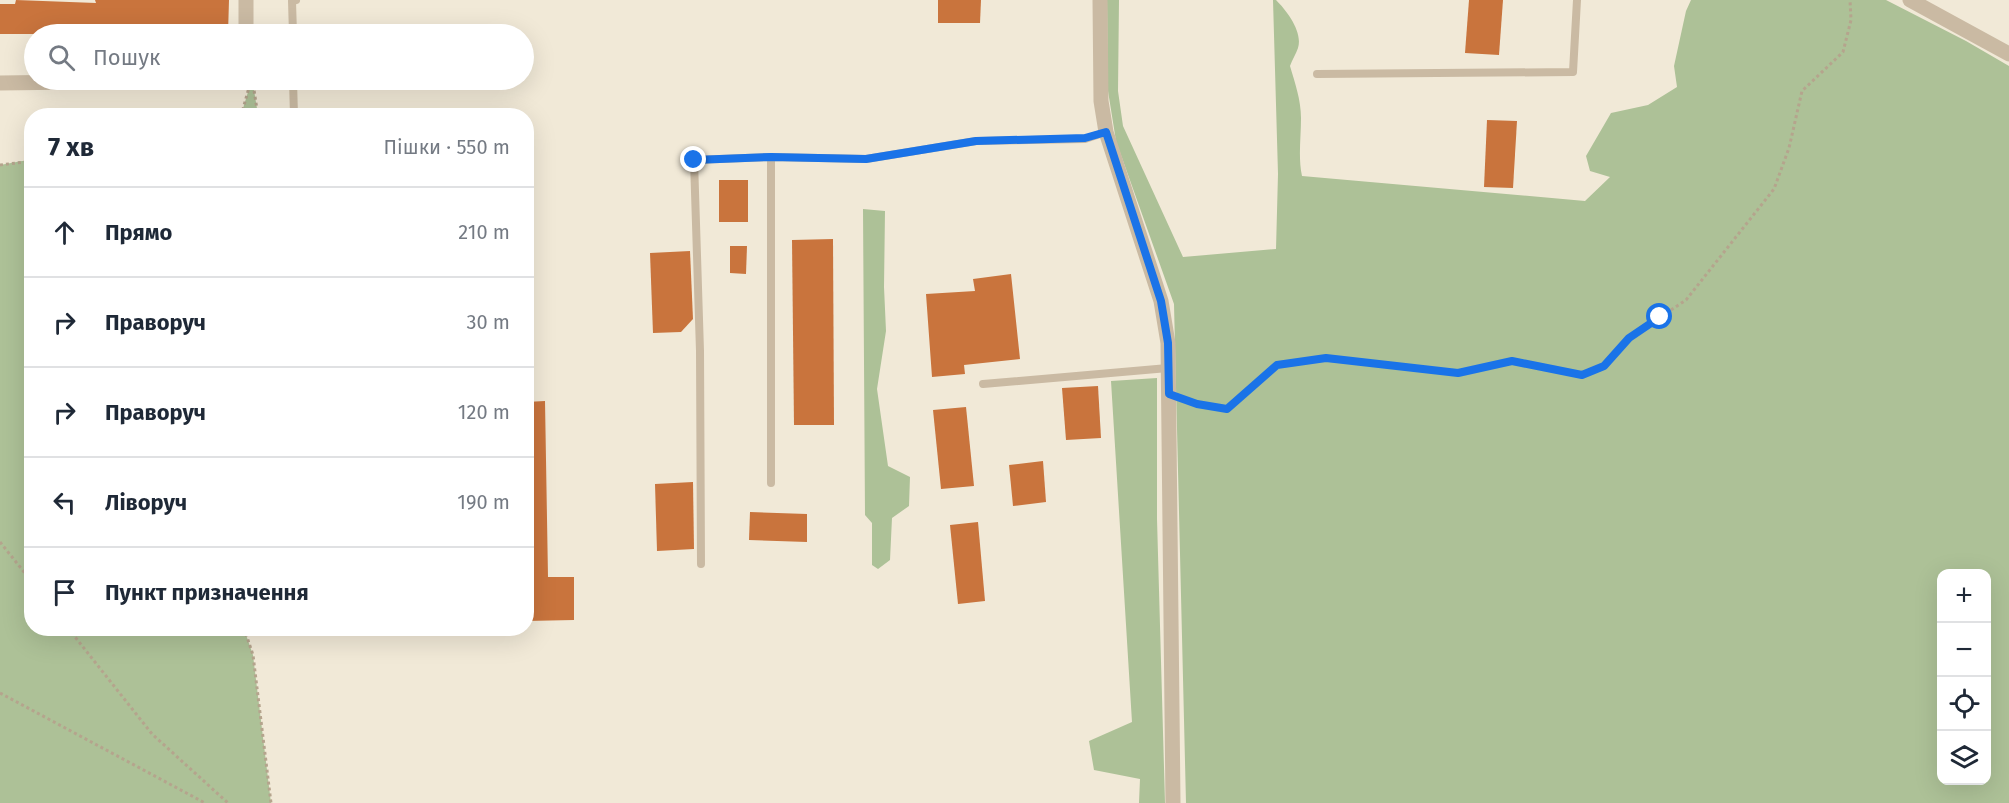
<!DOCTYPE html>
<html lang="uk">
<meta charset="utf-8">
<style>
body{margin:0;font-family:"Fira Sans",sans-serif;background:#f2f2f3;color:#1f2937}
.controls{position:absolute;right:18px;bottom:18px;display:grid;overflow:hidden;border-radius:12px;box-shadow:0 6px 24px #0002}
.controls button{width:54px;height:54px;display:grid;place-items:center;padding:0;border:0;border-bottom:2px solid #e0e1e3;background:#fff;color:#1f2937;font:30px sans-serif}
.stop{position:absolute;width:18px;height:18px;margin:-14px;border:4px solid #1a73e8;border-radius:50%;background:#fff}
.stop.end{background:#1a73e8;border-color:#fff;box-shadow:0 2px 6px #0008}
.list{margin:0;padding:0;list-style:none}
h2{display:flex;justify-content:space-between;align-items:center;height:78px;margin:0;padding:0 24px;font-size:26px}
h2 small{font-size:20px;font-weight:400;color:#747a83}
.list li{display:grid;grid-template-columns:39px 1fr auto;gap:18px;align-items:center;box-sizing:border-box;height:90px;padding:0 24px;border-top:2px solid #e0e1e3}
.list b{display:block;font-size:22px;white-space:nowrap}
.list em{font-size:20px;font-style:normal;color:#747a83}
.icon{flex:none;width:33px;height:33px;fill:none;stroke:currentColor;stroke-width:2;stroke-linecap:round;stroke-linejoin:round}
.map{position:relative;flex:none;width:2009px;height:803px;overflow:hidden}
.search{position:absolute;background:#fff;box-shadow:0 6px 24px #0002;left:24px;top:24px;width:510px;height:66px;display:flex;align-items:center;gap:15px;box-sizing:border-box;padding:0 21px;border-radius:33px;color:#747a83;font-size:22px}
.panel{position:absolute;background:#fff;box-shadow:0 6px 24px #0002;left:24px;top:108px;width:510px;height:528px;border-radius:24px}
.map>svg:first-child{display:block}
.green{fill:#adc197;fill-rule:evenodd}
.building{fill:#c9743d}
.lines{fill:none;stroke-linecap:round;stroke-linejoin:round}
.path{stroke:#b5a48d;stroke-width:3;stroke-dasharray:3 3;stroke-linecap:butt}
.service{stroke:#cabaa3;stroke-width:8}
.minor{stroke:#cabaa3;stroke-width:15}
.route{stroke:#1a73e8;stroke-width:8}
</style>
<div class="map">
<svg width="2009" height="803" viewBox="0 0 2009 803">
<rect width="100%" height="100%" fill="#f1e9d7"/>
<g class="green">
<path d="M1107,0H1119L1118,91L1123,126L1183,257L1276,249L1278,174L1273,0H1276C1287,11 1303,32 1298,48C1296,54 1292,60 1290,66C1295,83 1301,100 1301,118C1301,138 1298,157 1302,176L1585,201L1610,177L1590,171L1586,156L1611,113L1648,105L1677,87L1674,66L1686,11L1691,0H1886L1966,41L2009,66V803H1186L1174,304L1116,141L1108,91ZM1942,574H1986V780H1942Z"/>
<polygon points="251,82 254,90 258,115 241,115"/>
<polygon points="22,161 32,161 32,628 244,629 253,655 271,803 0,803 0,165"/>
<polygon points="863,209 885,211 884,287 886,331 877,389 888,466 910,477 909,506 892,518 890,560 878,569 872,565 872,523 865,515"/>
<polygon points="1157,378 1157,519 1165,803 1139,803 1140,779 1094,770 1089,741 1132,722 1111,381"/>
</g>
<g class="building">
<polygon points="16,0 96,3 95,0 229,0 228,34 208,34 208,31 130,28 44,30 44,34 0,34 0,4 15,4"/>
<polygon points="938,0 981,0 980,23 938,23"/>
<polygon points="1469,0 1503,0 1499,55 1465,53"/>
<polygon points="1487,120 1517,121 1513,188 1484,187"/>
<rect x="719" y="180" width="29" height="42"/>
<polygon points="833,239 834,425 794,425 792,240"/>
<polygon points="730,246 747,246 746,274 730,273"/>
<polygon points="690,251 693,319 681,332 653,333 650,253"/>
<polygon points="1011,274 1020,359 964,365 965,374 932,377 926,294 975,291 973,279"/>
<polygon points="1098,386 1101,438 1066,440 1062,388"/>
<polygon points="545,401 548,577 574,577 574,620 526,621 526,402"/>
<polygon points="966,407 974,486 941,489 933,410"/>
<polygon points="1043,461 1046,502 1013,506 1009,465"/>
<polygon points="693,482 694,549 657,551 655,484"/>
<polygon points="750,512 807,514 807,542 749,540"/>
<polygon points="978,522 985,601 958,604 950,525"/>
</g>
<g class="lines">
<g class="path">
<polyline points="249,80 254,90 258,116"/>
<polyline points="241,116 250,84"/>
<polyline points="0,165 32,161"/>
<polyline points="1182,398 1197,404 1227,409 1277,365 1326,358 1458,373 1512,361 1582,375 1604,366 1629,338 1686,300 1774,189 1789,148 1802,91 1843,52 1851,20 1850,0"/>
<polyline points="0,542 32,582"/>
<polyline points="68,628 152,734 228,803"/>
<polyline points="244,628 253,655 271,803"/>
<polyline points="0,693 205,803"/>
</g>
<g class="service">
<polyline points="293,34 292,1 296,0"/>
<polyline points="1317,74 1573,72 1577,0"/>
<polyline points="293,80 294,116"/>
<polyline points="983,384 1168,368"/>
<polyline points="771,483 771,157 866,159 976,141 1085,139 1106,132"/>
<polyline points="701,564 700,351 694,160 771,157"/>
</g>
<g class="minor">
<polyline points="1100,0 1101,101 1106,132 1161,301 1168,343 1173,803"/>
<polyline points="1910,0 2009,54"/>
<polyline points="246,34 246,0"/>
<polyline points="0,83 230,80"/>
</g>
</g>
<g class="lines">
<polyline class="route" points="694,160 771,157 866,159 976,141 1085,138 1106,132 1161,301 1168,343 1169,394 1197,404 1227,409 1277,365 1326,358 1458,373 1512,361 1582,375 1604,366 1629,338 1660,317"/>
</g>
</svg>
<div class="controls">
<button>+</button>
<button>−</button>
<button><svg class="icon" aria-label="locate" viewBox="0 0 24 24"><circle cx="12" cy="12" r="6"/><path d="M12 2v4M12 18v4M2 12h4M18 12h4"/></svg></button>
<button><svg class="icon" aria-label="layers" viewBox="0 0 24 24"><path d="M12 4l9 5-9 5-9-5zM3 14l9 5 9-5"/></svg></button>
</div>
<div class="stop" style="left:1660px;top:317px"></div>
<div class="stop end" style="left:694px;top:160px"></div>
<div class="search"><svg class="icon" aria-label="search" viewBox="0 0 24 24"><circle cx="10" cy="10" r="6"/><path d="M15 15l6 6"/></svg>Пошук</div>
<section class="panel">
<h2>7 хв<small>Пішки · 550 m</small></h2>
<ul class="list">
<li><svg class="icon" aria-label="ahead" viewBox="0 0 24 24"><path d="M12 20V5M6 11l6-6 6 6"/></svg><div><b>Прямо</b></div><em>210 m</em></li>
<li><svg class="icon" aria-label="right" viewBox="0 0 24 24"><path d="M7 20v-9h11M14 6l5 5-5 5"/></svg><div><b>Праворуч</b></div><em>30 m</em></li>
<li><svg class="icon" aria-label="right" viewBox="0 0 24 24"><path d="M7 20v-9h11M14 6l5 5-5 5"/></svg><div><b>Праворуч</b></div><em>120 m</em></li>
<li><svg class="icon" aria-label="left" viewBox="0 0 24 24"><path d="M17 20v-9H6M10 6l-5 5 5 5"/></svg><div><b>Ліворуч</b></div><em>190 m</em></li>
<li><svg class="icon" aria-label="arrive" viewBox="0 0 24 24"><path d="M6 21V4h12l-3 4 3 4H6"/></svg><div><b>Пункт призначення</b></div></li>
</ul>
</section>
</div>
